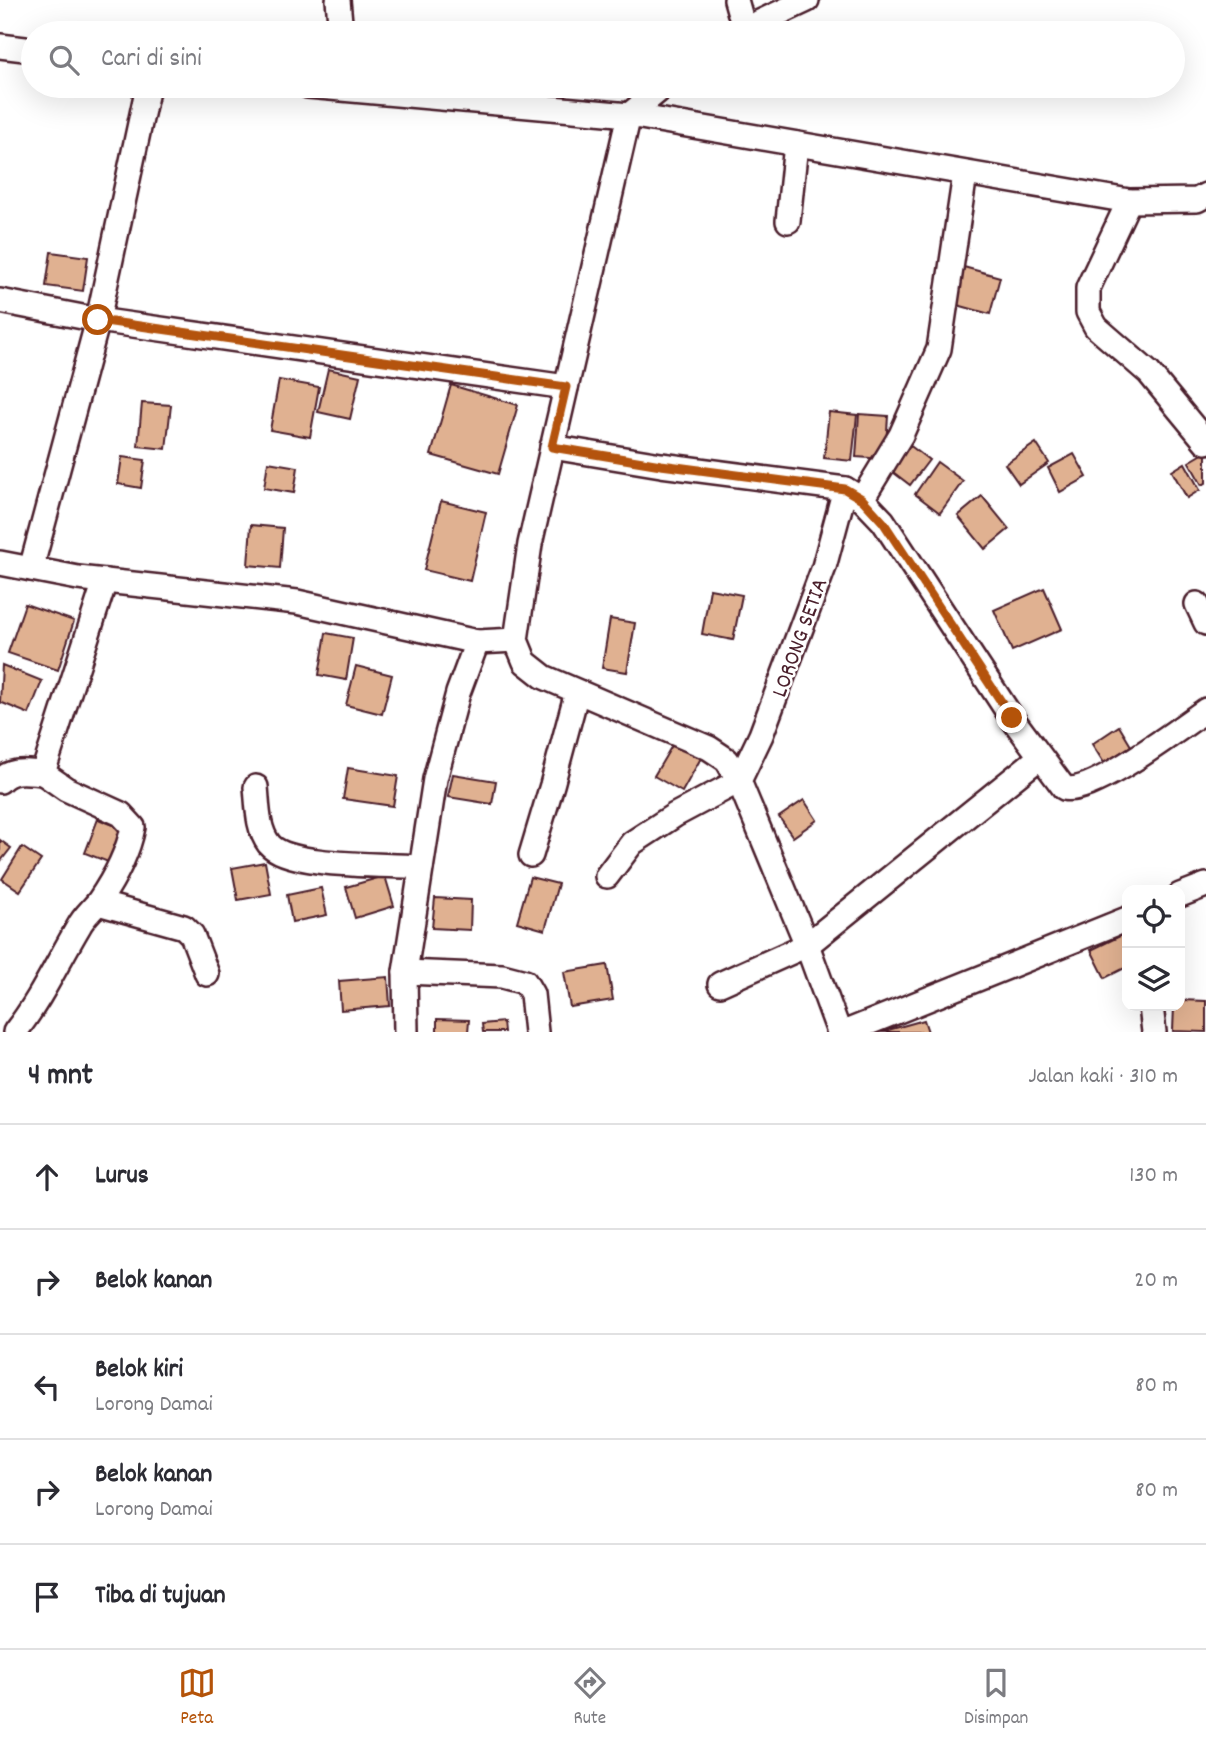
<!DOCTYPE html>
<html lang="id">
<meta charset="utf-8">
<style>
body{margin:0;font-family:Dekko,sans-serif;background:#f7f7f7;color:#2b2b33}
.controls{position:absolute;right:21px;bottom:21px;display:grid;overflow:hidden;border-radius:14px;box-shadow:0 7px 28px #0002}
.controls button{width:63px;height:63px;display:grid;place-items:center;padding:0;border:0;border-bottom:2px solid #e1e1e2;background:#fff;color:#2b2b33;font:35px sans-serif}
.stop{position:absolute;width:21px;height:21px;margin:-16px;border:5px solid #b45309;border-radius:50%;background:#fff}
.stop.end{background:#b45309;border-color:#fff;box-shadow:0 2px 7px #0008}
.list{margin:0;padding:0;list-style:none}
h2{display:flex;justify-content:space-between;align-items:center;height:91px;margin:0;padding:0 28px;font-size:30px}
h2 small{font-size:23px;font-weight:400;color:#7c7c81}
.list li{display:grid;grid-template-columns:46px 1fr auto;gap:21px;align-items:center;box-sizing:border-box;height:105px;padding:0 28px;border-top:2px solid #e1e1e2}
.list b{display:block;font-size:26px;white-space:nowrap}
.list p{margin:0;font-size:23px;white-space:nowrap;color:#7c7c81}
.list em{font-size:23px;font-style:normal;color:#7c7c81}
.icon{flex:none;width:38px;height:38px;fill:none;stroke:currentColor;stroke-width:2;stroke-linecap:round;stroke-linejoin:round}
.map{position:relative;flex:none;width:1206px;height:1032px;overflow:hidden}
.search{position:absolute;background:#fff;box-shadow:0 7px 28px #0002;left:21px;right:21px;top:21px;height:77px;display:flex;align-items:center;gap:18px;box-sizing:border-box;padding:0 24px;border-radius:38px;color:#7c7c81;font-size:26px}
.sheet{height:616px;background:#fff}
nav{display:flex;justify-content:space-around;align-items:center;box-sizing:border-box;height:98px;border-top:2px solid #e1e1e2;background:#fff;font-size:19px;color:#7c7c81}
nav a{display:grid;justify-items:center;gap:4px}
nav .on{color:#b45309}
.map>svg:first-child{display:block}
.building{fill:#e0b191;stroke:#4a1f2b;stroke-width:2}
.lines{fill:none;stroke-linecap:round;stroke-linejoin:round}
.minor-casing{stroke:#4a1f2b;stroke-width:28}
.minor{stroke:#fff;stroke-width:23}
.route{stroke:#b45309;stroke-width:9}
.labels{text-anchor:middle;stroke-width:5;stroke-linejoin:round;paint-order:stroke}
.street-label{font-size:23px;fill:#4a1f2b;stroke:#fff}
</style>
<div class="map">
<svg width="1206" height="1032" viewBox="0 0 1206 1032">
<rect width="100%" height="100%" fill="#fff"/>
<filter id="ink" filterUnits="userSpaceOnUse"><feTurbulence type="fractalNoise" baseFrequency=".0143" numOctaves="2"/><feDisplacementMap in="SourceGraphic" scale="14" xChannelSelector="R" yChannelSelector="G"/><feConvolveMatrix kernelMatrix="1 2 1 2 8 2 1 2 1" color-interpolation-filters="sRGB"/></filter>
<g filter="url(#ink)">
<g class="building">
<polygon points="51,252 88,257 83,291 46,286"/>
<polygon points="960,266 1000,277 990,314 950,303"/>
<polygon points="328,369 360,376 350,419 318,412"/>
<polygon points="279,380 319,387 310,437 270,430"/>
<polygon points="451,385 518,405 498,474 431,455"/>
<polygon points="142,403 171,405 166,449 138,446"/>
<polygon points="829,412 857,415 852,461 824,458"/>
<polygon points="859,414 888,416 885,459 856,457"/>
<polygon points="1036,443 1049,463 1019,484 1005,464"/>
<polygon points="908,444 929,460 910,485 889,469"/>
<polygon points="1206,452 1206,483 1202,485 1189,462"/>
<polygon points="1074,454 1087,477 1060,492 1048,468"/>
<polygon points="122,457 145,460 141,488 118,484"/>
<polygon points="268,462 298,467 294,493 264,488"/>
<polygon points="937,462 963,481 940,513 915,494"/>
<polygon points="1185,463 1200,490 1187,498 1172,471"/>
<polygon points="982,496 1009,529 985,549 958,516"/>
<polygon points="441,501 486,512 470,581 424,570"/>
<polygon points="251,525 283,528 280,568 248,565"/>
<polygon points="1044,588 1062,629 1012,651 994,610"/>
<polygon points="710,589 742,595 733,640 702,634"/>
<polygon points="25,604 74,621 58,670 8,653"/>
<polygon points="610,619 635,623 627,672 602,668"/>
<polygon points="326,633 353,638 346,680 319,675"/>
<polygon points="2,665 42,681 29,714 0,702"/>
<polygon points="356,666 392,675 382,714 346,705"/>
<polygon points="1119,726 1131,746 1104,763 1092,744"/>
<polygon points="674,742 701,758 682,792 654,776"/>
<polygon points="348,768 398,776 393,806 343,799"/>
<polygon points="453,774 496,781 492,804 448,797"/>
<polygon points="804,800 817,820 793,837 779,817"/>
<polygon points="98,819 129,831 116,865 85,853"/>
<polygon points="0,840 11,848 0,862"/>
<polygon points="22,847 41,860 20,891 2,879"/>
<polygon points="265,862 271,894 238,900 232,868"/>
<polygon points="385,876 394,906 355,918 346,887"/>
<polygon points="530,877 558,884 545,930 517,922"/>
<polygon points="321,888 327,915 292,922 287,895"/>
<polygon points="435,898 471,900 470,930 432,928"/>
<polygon points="1122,935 1127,947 1127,967 1105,978 1091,950"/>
<polygon points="607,965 613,1000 570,1007 564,972"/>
<polygon points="388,977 390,1006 341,1010 339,981"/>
<polygon points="1180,1000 1206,1001 1206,1032 1173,1031 1174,1006 1180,1006"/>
<polygon points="437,1019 469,1020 468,1032 437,1032"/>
<polygon points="924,1020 928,1032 881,1032"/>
<polygon points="503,1022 504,1032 483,1032 482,1024"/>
</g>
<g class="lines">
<defs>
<g id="minor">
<polyline points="338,0 341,33"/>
<polyline points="736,0 745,32"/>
<polyline points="743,33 760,22 807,0"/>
<polyline points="0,46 33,50"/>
<polyline points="308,86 629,115 664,86"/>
<polyline points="1129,201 1088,288 1088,312 1096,327 1149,373 1206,442"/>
<polyline points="788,221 796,144"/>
<polyline points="0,301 98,320 566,387"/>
<path d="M552,447L661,465L845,489L862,499L883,521L1012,718L1064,788C1091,796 1181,727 1206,710"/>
<polyline points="862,499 901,435 939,349 965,174"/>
<polyline points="0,563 78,578 297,602 477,642 516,640"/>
<polyline points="31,569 98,320 148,86"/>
<polyline points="1197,604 1206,623"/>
<path d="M0,781C12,768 27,772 43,773"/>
<path d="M256,787C258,806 257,828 269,844C289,868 389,864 421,867"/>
<polyline points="531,855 552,785 577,692"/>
<polyline points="607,876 632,843 675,815 739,781 761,735 824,567 845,489"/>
<polyline points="1180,895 1206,885"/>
<polyline points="98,903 184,927 192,935 207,974"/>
<polyline points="405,972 502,976 525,982 532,994 536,1032"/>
<polyline points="720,984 807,945 1040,757"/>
<polyline points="1151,1006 1154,1032"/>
<path d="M15,1032C41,999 58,961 79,926C84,916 93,909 99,901C114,879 128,853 133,827L121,814L66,789L43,773L105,581"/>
<polyline points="406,1032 405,972 435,779 458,693 477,642"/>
<polyline points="839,1032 807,945 739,781 727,760 709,748 544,677 525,662 516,640 530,544 629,115 1129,201 1197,200 1206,195"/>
<polyline points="846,1032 1127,919"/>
</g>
</defs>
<use href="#minor" class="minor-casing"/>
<use href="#minor" class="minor"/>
</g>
</g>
<g class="lines" filter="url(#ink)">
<polyline class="route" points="98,320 566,387 552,447 661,465 845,489 862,499 883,522 1012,718"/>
</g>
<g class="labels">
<g class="street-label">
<text transform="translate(798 637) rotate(-70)" y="8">LORONG SETIA</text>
</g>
</g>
</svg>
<div class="controls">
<button><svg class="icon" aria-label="locate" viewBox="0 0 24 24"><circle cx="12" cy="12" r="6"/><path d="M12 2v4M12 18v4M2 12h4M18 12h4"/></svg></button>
<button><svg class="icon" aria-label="layers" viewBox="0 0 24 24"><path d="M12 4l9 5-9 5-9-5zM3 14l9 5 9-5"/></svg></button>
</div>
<div class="stop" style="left:98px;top:320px"></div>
<div class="stop end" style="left:1012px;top:718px"></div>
<div class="search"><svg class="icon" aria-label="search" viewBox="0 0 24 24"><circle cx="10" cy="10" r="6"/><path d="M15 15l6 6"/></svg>Cari di sini</div>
</div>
<section class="sheet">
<h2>4 mnt<small>Jalan kaki · 310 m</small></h2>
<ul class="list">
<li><svg class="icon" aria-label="ahead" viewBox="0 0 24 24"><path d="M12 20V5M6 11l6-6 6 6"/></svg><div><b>Lurus</b></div><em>130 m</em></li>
<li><svg class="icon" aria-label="right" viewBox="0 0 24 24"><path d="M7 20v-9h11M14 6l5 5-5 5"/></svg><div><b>Belok kanan</b></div><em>20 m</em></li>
<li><svg class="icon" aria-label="left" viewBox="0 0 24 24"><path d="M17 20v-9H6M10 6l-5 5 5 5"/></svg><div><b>Belok kiri</b><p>Lorong Damai</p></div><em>80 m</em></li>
<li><svg class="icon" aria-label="right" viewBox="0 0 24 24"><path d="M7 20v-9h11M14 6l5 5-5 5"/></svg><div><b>Belok kanan</b><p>Lorong Damai</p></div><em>80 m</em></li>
<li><svg class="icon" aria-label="arrive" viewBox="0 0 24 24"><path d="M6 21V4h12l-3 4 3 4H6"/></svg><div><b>Tiba di tujuan</b></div></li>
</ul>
</section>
<nav>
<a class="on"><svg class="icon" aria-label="map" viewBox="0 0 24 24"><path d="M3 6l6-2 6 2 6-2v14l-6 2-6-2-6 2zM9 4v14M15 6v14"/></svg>Peta</a>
<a><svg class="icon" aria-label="directions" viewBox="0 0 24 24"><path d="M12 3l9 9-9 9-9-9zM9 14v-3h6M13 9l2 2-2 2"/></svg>Rute</a>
<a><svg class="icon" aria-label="saved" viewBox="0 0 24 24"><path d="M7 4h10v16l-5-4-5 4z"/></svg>Disimpan</a>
</nav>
